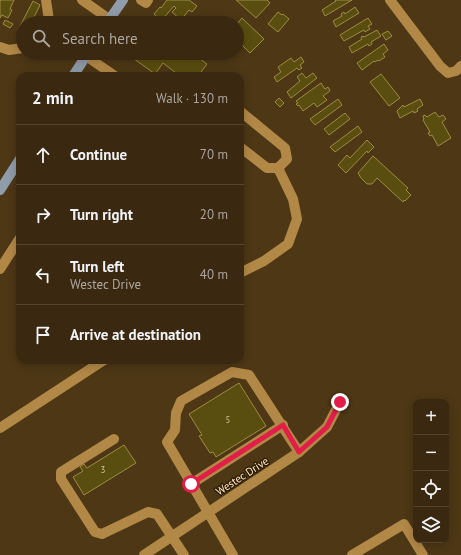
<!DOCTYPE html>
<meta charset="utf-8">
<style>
body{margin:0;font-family:"PT Sans",sans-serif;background:#45351e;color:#f1f3f6}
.controls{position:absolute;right:12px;bottom:12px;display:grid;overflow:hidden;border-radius:8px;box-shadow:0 2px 10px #0003}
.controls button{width:36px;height:36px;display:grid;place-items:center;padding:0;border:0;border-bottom:1px solid #544530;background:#3a2910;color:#f1f3f6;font:20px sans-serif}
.stop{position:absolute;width:12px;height:12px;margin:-9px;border:3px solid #e11d48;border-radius:50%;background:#fff}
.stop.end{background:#e11d48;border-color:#fff;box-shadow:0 1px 4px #0008}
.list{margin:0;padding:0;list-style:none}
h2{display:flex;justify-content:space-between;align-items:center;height:52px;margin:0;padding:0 16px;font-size:17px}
h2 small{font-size:13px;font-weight:400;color:#aba69f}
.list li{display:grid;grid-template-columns:26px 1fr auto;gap:12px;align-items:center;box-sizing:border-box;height:60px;padding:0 16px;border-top:1px solid #544530}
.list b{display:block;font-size:15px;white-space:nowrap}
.list p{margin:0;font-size:13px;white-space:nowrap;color:#aba69f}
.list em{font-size:13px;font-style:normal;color:#aba69f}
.icon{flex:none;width:22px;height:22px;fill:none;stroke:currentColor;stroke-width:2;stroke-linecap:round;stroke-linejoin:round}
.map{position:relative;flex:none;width:461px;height:555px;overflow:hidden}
.search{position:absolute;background:#3a2910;box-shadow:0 2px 10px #0003;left:16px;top:16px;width:228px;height:44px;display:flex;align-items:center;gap:10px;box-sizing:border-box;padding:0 14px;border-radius:22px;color:#aba69f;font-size:15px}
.panel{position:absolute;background:#3a2910;box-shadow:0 2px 10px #0003;left:16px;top:72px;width:228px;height:292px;border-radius:12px}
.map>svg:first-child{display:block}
.building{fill:#5a4d10;stroke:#9e8c42}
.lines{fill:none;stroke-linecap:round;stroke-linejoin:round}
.minor{stroke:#b28847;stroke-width:10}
.major{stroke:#909ca9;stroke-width:10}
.route{stroke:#e11d48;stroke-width:5}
.labels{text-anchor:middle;stroke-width:3;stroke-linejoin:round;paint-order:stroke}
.number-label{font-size:9px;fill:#d4c099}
.street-label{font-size:11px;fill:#fde6c7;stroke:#301f04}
</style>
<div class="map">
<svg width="461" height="555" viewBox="0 0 461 555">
<rect width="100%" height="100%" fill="#4d3715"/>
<g class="building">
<polygon points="1,0 14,0 10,9 12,10 8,18 2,15 0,18 0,2"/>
<polygon points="167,0 189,0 197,6 192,12 189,10 181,20 172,12 176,8 174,6 161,21 154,14 160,7 161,8"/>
<polygon points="236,0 267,0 270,3 256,18"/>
<polygon points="335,0 352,0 325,16 322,10 336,1"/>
<polygon points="33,1 40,5 31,23 23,23 23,30 19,28"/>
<polygon points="355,7 359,13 336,27 333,21 342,16 341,14 344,12 345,14"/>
<polygon points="278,12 282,15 283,14 289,19 278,32 268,24"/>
<polygon points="242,18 264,39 250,53 240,43 237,46 237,24"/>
<polygon points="368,18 372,24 368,26 370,29 365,32 364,30 344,41 340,35"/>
<polygon points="5,20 13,24 10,28 3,24"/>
<polygon points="377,30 381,36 371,42 372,44 369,46 368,44 352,53 349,47 362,39 361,37 363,36 364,37"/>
<polygon points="388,31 392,36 386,40 382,34"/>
<polygon points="384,44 388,50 383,54 385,57 379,61 378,60 375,62 374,61 362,70 357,63"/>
<polygon points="133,53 192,53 207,64 198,76 180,76 163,63 155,74 130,56"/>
<polygon points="301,57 304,62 300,65 302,68 299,70 297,68 277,82 274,77 281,72 278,67 291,58 294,62"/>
<polygon points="302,73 306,78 313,73 317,78 291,98 287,92 300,81 297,77"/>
<polygon points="381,74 400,98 389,106 370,82"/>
<polygon points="321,83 325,89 328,87 330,91 323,96 327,100 317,107 314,103 303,111 299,105 298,106 296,104 298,103 296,101"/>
<polygon points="279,98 284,103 280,107 275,102"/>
<polygon points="338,99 342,105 315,125 310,119"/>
<polygon points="420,99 423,105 417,109 418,111 414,113 413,111 400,118 397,111 403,105 404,107"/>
<polygon points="435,112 439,117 443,115 446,119 442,122 451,138 438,146 432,135 430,136 428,133 430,132 423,120 424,119 423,116 425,115 427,117"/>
<polygon points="345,113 350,119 329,135 324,129"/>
<polygon points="358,126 362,132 335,152 330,147"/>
<polygon points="367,140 374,147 368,153 367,151 346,173 338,165 347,155 350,158"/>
<polygon points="373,156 408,188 406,190 411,195 405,201 404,200 403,202 377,178 372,184 367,184 361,178 358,173"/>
<polygon points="239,383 266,426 216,457 213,452 210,453 199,436 202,435 189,414"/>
<polygon points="124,445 136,463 84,495 73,477 83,471 80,467 84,464 87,468"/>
</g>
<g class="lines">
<g class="minor">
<polyline points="46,0 49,20 48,23"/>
<polyline points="82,0 109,19"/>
<polyline points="141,0 146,3 148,0"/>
<polyline points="390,0 440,66 448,73 456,71 461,66"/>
<polyline points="0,47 9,50 23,48"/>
<polyline points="86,56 115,76"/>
<polyline points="240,111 285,148 287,159 278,168 267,168 240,147"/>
<polyline points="0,269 20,238"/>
<polyline points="240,273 264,261 288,244 297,219 293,199 278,168"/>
<polyline points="0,428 104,360"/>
<polyline points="114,439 61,472 61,479 95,532 102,534 148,512 157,514 184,555"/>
<polyline points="191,484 283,425"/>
<polyline points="144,555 299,452 327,427 340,402"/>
<polyline points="233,555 167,442 175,430 176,413 181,401 232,372 249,375 299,452"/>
<polyline points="352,555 404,524 423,555"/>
</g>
<g class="major">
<polyline points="107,23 123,0"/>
<polyline points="73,76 88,53"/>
<polyline points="0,190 20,159"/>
</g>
</g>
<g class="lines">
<polyline class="route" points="191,484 283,425 299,452 327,427 340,402"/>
</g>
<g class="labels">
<g class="number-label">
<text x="228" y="423">5</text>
<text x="103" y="473">3</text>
</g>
<g class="street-label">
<text transform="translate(242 476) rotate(-33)" y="4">Westec Drive</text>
</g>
</g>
</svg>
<div class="controls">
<button>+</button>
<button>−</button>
<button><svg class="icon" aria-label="locate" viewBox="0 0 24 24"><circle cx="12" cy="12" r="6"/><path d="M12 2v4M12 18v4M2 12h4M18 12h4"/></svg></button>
<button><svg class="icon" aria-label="layers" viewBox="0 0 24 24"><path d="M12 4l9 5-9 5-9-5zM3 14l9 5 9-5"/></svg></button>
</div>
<div class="stop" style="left:191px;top:484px"></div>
<div class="stop end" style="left:340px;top:402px"></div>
<div class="search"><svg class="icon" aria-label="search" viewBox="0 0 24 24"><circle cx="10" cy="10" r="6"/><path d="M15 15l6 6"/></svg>Search here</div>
<section class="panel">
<h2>2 min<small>Walk · 130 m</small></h2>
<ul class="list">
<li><svg class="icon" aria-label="ahead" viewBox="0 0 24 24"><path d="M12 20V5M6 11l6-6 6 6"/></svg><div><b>Continue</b></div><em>70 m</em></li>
<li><svg class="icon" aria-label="right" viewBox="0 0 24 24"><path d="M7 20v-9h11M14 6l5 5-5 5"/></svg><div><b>Turn right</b></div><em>20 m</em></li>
<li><svg class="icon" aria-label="left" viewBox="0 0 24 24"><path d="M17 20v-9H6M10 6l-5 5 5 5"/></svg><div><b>Turn left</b><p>Westec Drive</p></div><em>40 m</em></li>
<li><svg class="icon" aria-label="arrive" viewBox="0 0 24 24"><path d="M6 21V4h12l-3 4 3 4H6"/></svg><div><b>Arrive at destination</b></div></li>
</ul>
</section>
</div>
